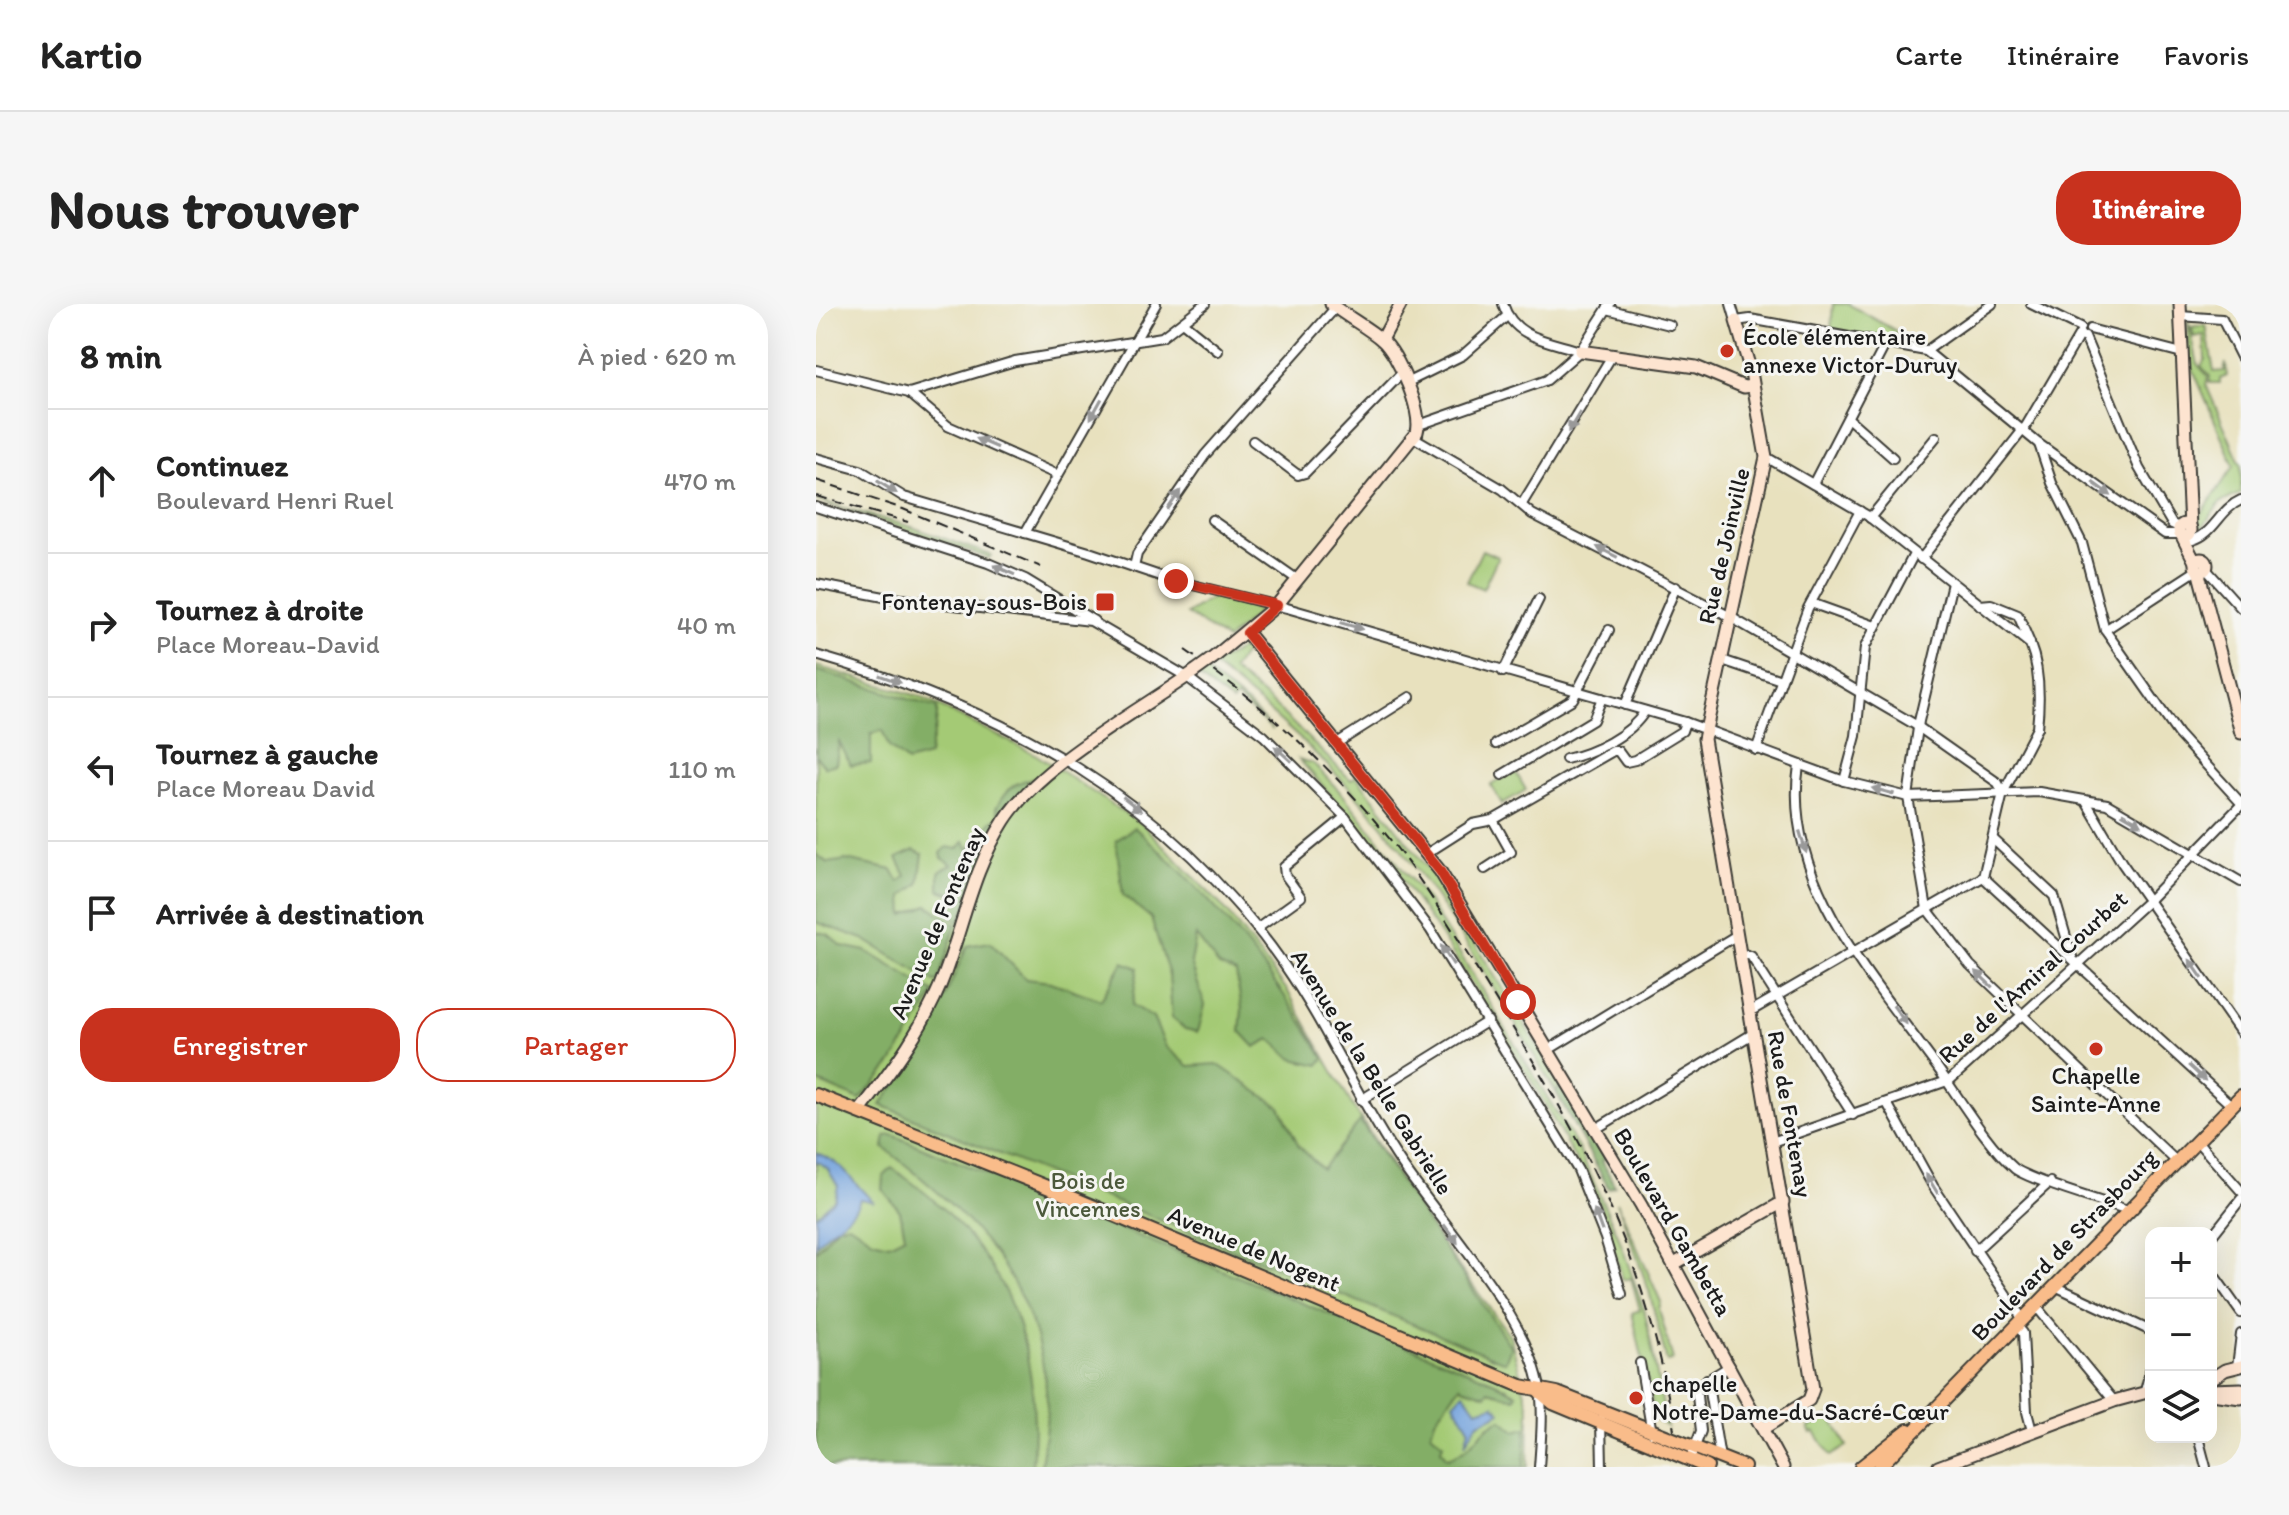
<!DOCTYPE html>
<html lang="fr">
<meta charset="utf-8">
<style>
body{margin:0;font-family:Itim,sans-serif;background:#f6f6f6;color:#222}
.controls{position:absolute;right:24px;bottom:24px;display:grid;overflow:hidden;border-radius:16px;box-shadow:0 8px 32px #0002}
.controls button{width:72px;height:72px;display:grid;place-items:center;padding:0;border:0;border-bottom:2px solid #e0e0e0;background:#fff;color:#222;font:40px sans-serif}
.stop{position:absolute;width:24px;height:24px;margin:-18px;border:6px solid #c8321e;border-radius:50%;background:#fff}
.stop.end{background:#c8321e;border-color:#fff;box-shadow:0 2px 8px #0008}
.list{margin:0;padding:0;list-style:none}
h2{display:flex;justify-content:space-between;align-items:center;height:104px;margin:0;padding:0 32px;font-size:34px}
h2 small{font-size:26px;font-weight:400;color:#767676}
.list li{display:grid;grid-template-columns:52px 1fr auto;gap:24px;align-items:center;box-sizing:border-box;height:144px;padding:0 32px;border-top:2px solid #e0e0e0}
.list b{display:block;font-size:30px;white-space:nowrap}
.list p{margin:0;font-size:26px;white-space:nowrap;color:#767676}
.list em{font-size:26px;font-style:normal;color:#767676}
.actions{display:flex;gap:16px;padding:24px 32px}
.actions a{flex:1;padding:18px 0;border:2px solid #c8321e;border-radius:32px;text-align:center;font-size:28px;color:#c8321e}
.actions .main{background:#c8321e;color:#fff}
.icon{flex:none;width:44px;height:44px;fill:none;stroke:currentColor;stroke-width:2;stroke-linecap:round;stroke-linejoin:round}
.map{position:relative;flex:none;width:1425px;height:1163px;overflow:hidden;border-radius:32px}
header{display:flex;align-items:center;gap:48px;box-sizing:border-box;height:112px;padding:0 40px;background:#fff;border-bottom:2px solid #e0e0e0}
header strong{font-size:38px}
nav{display:flex;gap:44px;margin-inline-start:auto;font-size:28px}
.intro{display:flex;align-items:center;justify-content:space-between;box-sizing:border-box;height:192px;padding:0 48px}
h1{margin:0;font-size:56px}
.button{padding:20px 36px;border-radius:32px;background:#c8321e;color:#fff;font-size:28px;font-weight:700}
main{display:flex;gap:48px;padding:0 48px}
aside{flex:1;background:#fff;border-radius:32px;box-shadow:0 8px 32px #0002}
.map>svg:first-child{display:block}
.green{fill:#a4ca74;stroke:#607348;stroke-width:2}
.forest{fill:#83ae66;stroke:#506541;stroke-width:2}
.water{fill:#73a2dc;stroke:#485f7c;stroke-width:2}
.lines{fill:none;stroke-linecap:round;stroke-linejoin:round}
.street-casing{stroke:#3b3a34;stroke-width:12}
.secondary-casing{stroke:#3b3a34;stroke-width:15}
.primary-casing{stroke:#3b3a34;stroke-width:16}
.street{stroke:#fff;stroke-width:8}
.secondary{stroke:#fde4d0;stroke-width:11}
.primary{stroke:#f9bc8a;stroke-width:12}
.rail{stroke:#1c1c1c;stroke-width:2;stroke-dasharray:12 6;stroke-linecap:butt}
.secondary-bridge-casing{stroke:#3b3a34;stroke-width:15;stroke-linecap:butt}
.secondary-bridge{stroke:#fde4d0;stroke-width:11}
.oneway{fill:#999}
.route{stroke:#c8321e;stroke-width:10}
.poi-dot{fill:#c8321e;stroke:#f6f6f2;stroke-width:3}
.labels{text-anchor:middle;stroke-width:6;stroke-linejoin:round;paint-order:stroke}
.poi-label{font-size:24px;fill:#1c1c1c;stroke:#f6f6f2;text-anchor:start}
.street-label{font-size:24px;fill:#1c1c1c;stroke:#f6f6f2}
.park-label{font-size:24px;fill:#4c593b;stroke:#f6f6f2}
</style>
<header>
<strong>Kartio</strong>
<nav><a>Carte</a><a>Itinéraire</a><a>Favoris</a></nav>
</header>
<div class="intro"><h1>Nous trouver</h1><a class="button">Itinéraire</a></div>
<main>
<aside>
<h2>8 min<small>À pied · 620 m</small></h2>
<ul class="list">
<li><svg class="icon" aria-label="ahead" viewBox="0 0 24 24"><path d="M12 20V5M6 11l6-6 6 6"/></svg><div><b>Continuez</b><p>Boulevard Henri Ruel</p></div><em>470 m</em></li>
<li><svg class="icon" aria-label="right" viewBox="0 0 24 24"><path d="M7 20v-9h11M14 6l5 5-5 5"/></svg><div><b>Tournez à droite</b><p>Place Moreau-David</p></div><em>40 m</em></li>
<li><svg class="icon" aria-label="left" viewBox="0 0 24 24"><path d="M17 20v-9H6M10 6l-5 5 5 5"/></svg><div><b>Tournez à gauche</b><p>Place Moreau David</p></div><em>110 m</em></li>
<li><svg class="icon" aria-label="arrive" viewBox="0 0 24 24"><path d="M6 21V4h12l-3 4 3 4H6"/></svg><div><b>Arrivée à destination</b></div></li>
</ul>
<div class="actions"><a class="main">Enregistrer</a><a>Partager</a></div>
</aside>
<div class="map">
<svg width="1425" height="1163" viewBox="0 0 1425 1163">
<rect width="100%" height="100%" fill="#f6f6f2"/>
<filter id="ink" filterUnits="userSpaceOnUse"><feTurbulence type="fractalNoise" baseFrequency=".0125" numOctaves="2"/><feDisplacementMap in="SourceGraphic" scale="16" xChannelSelector="R" yChannelSelector="G"/><feConvolveMatrix kernelMatrix="1 2 1 2 8 2 1 2 1" color-interpolation-filters="sRGB"/></filter>
<filter id="wash" filterUnits="userSpaceOnUse"><feTurbulence type="fractalNoise" baseFrequency=".006" numOctaves="4" result="noise"/><feDisplacementMap in="SourceGraphic" scale="32" xChannelSelector="R" yChannelSelector="G"/><feGaussianBlur stdDeviation="1.8" result="paint"/><feColorMatrix in="noise" values="0 0 0 0 0 0 0 0 0 0 0 0 0 0 0 0 0 1.4 0 .05"/><feComposite in="paint" operator="in"/></filter>
<g filter="url(#wash)">
<rect width="100%" height="100%" fill="#e8e1be"/>
<g class="green">
<polygon points="1017,0 1032,0 1080,27 1082,39 1015,26"/>
<polygon points="1372,14 1382,61 1392,72 1390,81 1425,161 1425,189 1404,199 1382,229 1381,216 1418,162 1373,56"/>
<polygon points="1390,21 1398,68 1408,67 1410,59 1411,72 1404,75 1404,79 1393,79 1394,72 1385,62 1389,55 1388,31 1378,33 1376,24"/>
<polygon points="0,196 96,223 175,251 173,254"/>
<polygon points="666,246 682,253 667,285 651,278"/>
<polygon points="397,293 440,305 442,309 411,336 371,310"/>
<path d="M428,344L433,345L416,366L454,397L535,476L540,472L617,571L745,780L740,788C690,705 642,619 583,542C529,473 466,414 396,361Z"/>
<polygon points="0,362 105,393 219,450 327,521 406,602 471,686 536,801 626,940 694,1032 713,1104 712,1163 0,1163"/>
<polygon points="388,366 432,400 457,426 421,394 416,398 381,372"/>
<polygon points="483,455 498,460 528,492 612,597 762,844 802,931 829,1009 851,1123 840,1116 816,1009 824,1006 815,974 807,976 783,899 721,786 632,642 575,560"/>
<polygon points="699,467 710,486 686,500 675,481"/>
<polygon points="801,898 845,998 843,1005 857,1056 851,1058 833,987"/>
<polygon points="1014,1112 1031,1142 1015,1152 999,1128 995,1129 992,1124"/>
</g>
<g class="forest">
<path d="M0,366L121,404C123,422 114,434 113,452L91,458L73,443L66,426L55,430V459L35,461L23,438L20,460L9,463L0,452Z"/>
<path d="M222,474L197,500L143,618L132,610V596L146,590L143,583L136,590L123,586V568L136,561L126,554L125,549L131,543L142,545L148,537L153,545L176,516L184,513L180,504C190,485 200,476 222,474Z"/>
<path d="M318,523C397,594 454,662 508,754L503,761L477,755L454,735L439,743L424,727L426,705L420,669L403,662L380,632L375,659L389,701L382,728L369,725L356,714L353,671L335,614L307,591L300,537Z"/>
<polygon points="98,546 107,550 103,580 87,592 88,611 112,601 140,621 122,678 119,678 47,635 0,618 0,550 12,559 30,556 76,566 83,578 90,572 81,554"/>
<polygon points="0,628 12,630 26,642 50,647 119,689 76,759 44,796 0,777"/>
<polygon points="174,638 210,675 235,678 285,696 307,658 322,664 316,701 337,714 350,743 373,762 401,760 464,803 483,842 506,865 544,817 695,1043 689,1058 65,801 110,736 151,642"/>
<polygon points="745,781 790,854 786,857 799,882 793,885 740,788"/>
<path d="M76,831L679,1078L701,1090L699,1094L672,1087L670,1091L644,1082L619,1116L615,1129L627,1139L625,1146L631,1154C656,1148 663,1124 685,1115L699,1127L710,1124L708,1163H225C227,1142 232,1118 231,1096C224,978 155,911 68,844L70,832Z"/>
<path d="M76,864C185,938 228,1033 216,1163H0V947L22,922L33,920L57,936L73,940L89,932L84,907L66,885L67,873Z"/>
</g>
<g class="water">
<path d="M0,849C27,857 39,882 58,898L44,895C38,915 13,923 0,942V912L19,895L22,882L11,864L0,857Z"/>
<polygon points="648,1088 661,1106 678,1101 685,1108 661,1120 649,1140 653,1124 638,1099"/>
</g>
</g>
<g filter="url(#ink)">
<g class="lines">
<defs>
<g id="street">
<path d="M687,0C698,35 734,37 764,47"/>
<polyline points="915,0 920,17 934,15 1110,47 1223,140 1349,230 1365,230"/>
<polyline points="1215,0 1264,24"/>
<polyline points="791,5 854,21"/>
<polyline points="1364,12 1406,15 1425,53"/>
<polyline points="366,18 402,47"/>
<polyline points="1274,25 1366,49"/>
<polyline points="1269,33 1323,164 1356,220 1363,223"/>
<polyline points="1110,47 1176,0"/>
<polyline points="0,66 93,89 199,57 346,33 389,0"/>
<polyline points="590,79 647,51 691,12"/>
<polyline points="93,89 132,122 242,171"/>
<polyline points="1033,115 1077,154"/>
<polyline points="603,121 731,76 764,47 794,0"/>
<polyline points="597,133 686,185 716,210 911,311 1098,420 1182,479 1187,489"/>
<polyline points="437,137 482,171 489,169 585,70"/>
<polyline points="1223,140 1236,179 1266,239 1289,326 1362,430 1425,499"/>
<polyline points="0,154 44,166 88,193 273,248 356,276 471,304 869,418 1028,477 1092,493 1223,488 1291,500 1425,578"/>
<polyline points="997,180 1069,41"/>
<polyline points="706,200 797,50"/>
<polyline points="0,203 172,259 209,275 278,317"/>
<polyline points="1054,214 1120,133"/>
<polyline points="396,216 482,276"/>
<polyline points="209,229 340,0"/>
<path d="M1377,236C1398,230 1404,205 1425,196"/>
<polyline points="1105,255 1210,122 1264,30"/>
<polyline points="318,263 321,250 389,151 520,3"/>
<polyline points="1390,265 1425,304"/>
<polyline points="1136,279 1103,417 1092,493 1111,605 1154,661 1360,857"/>
<polyline points="0,280 68,293 275,317 371,373 448,432 529,513 614,625 762,866 789,934 806,990"/>
<polyline points="995,299 1059,322"/>
<polyline points="1164,301 1175,300 1202,311 1214,339"/>
<polyline points="1289,326 1381,266"/>
<path d="M0,351C191,406 353,495 469,662C512,724 542,796 585,859C627,921 708,1008 723,1079C728,1106 725,1135 723,1163"/>
<polyline points="906,356 965,376"/>
<polyline points="687,368 723,295"/>
<polyline points="809,401 860,283"/>
<polyline points="521,439 594,393"/>
<polyline points="680,440 757,395 793,326"/>
<polyline points="940,446 992,304 1044,207"/>
<path d="M750,455C777,449 814,432 829,407"/>
<path d="M983,461C965,577 1058,676 1121,763C1142,792 1171,841 1198,864C1210,875 1291,899 1312,906"/>
<polyline points="686,471 777,416 786,394"/>
<polyline points="1028,477 1040,432 1049,343 1098,250"/>
<polyline points="1269,496 1306,559 1425,729"/>
<polyline points="1177,535 1238,592 1256,653"/>
<polyline points="610,550 657,520 677,516"/>
<polyline points="669,565 695,548 677,516 797,447 802,447 810,458 819,456 866,427 869,418"/>
<polyline points="1167,573 1415,801"/>
<polyline points="442,624 485,593 469,571 468,563 529,513"/>
<polyline points="924,649 935,652 1037,811"/>
<path d="M935,707L1167,573L1187,489L1221,424C1224,397 1224,365 1214,340L1052,212L950,153"/>
<polyline points="732,746 921,631"/>
<polyline points="545,796 672,717"/>
<polyline points="1071,799 1117,882 1206,1014"/>
<polyline points="778,826 938,729"/>
<polyline points="1380,836 1425,887"/>
<polyline points="956,838 1134,776 1332,597 1425,501"/>
<polyline points="1395,933 1425,895"/>
<polyline points="1159,947 1234,878"/>
<polyline points="1395,967 1425,1009"/>
<polyline points="1239,982 1335,1027"/>
<polyline points="1219,1001 1298,1097"/>
<polyline points="1200,1021 1207,1029 1211,1108 1216,1127"/>
<polyline points="824,1059 836,1129"/>
<polyline points="1421,1063 1425,1030"/>
<polyline points="891,1075 904,1154"/>
<polyline points="1329,1087 1335,1063"/>
<polyline points="785,1116 786,1163"/>
<polyline points="1382,1133 1390,1163"/>
<polyline points="877,1148 885,1127 880,1083 914,1062"/>
</g>
<g id="secondary">
<polyline points="1364,0 1374,224"/>
<polyline points="920,17 935,68 950,153 888,435 997,1085 993,1096 948,1124"/>
<polyline points="566,36 585,0"/>
<polyline points="764,47 880,63 928,83 937,82"/>
<circle cx="1369" cy="226" r="6"/>
<polyline points="1366,232 1380,260"/>
<circle cx="1385" cy="261" r="6"/>
<polyline points="1382,266 1425,429"/>
<polyline points="431,329 624,567 825,901 967,1163"/>
<path d="M397,354L461,301L601,128C607,108 582,50 566,36C551,23 531,13 515,0"/>
<path d="M43,808C77,765 110,721 129,669C148,617 158,564 188,517C224,460 323,407 379,367"/>
<polyline points="858,960 967,898"/>
<polyline points="1395,1075 1409,1066 1425,1062"/>
<polyline points="1395,1086 1425,1085"/>
<polyline points="1395,1090 1425,1094"/>
<polyline points="1122,1163 1298,1097 1335,1087"/>
</g>
<g id="primary">
<polyline points="0,791 231,883 705,1082 741,1089 928,1163"/>
<polyline points="724,1088 737,1099 891,1163"/>
<polyline points="1045,1163 1092,1126"/>
<polyline points="1063,1163 1425,792"/>
</g>
</defs>
<use href="#street" class="street-casing"/>
<use href="#secondary" class="secondary-casing"/>
<use href="#primary" class="primary-casing"/>
<use href="#street" class="street"/>
<use href="#secondary" class="secondary"/>
<use href="#primary" class="primary"/>
<g class="rail">
<polyline points="0,176 87,205 225,263"/>
<polyline points="0,192 92,218"/>
<path d="M369,346C448,401 521,467 580,543C618,593 649,647 682,700C773,845 831,954 858,1126"/>
</g>
<defs>
<polyline id="secondary-bridge" points="379,367 397,354"/>
</defs>
<use href="#secondary-bridge" class="secondary-bridge-casing"/>
<use href="#secondary-bridge" class="secondary-bridge"/>
</g>
<defs><path id="oneway-solid" d="M-6-.8H1V-3.2L6.5 0L1 3.2V.8H-6Z" transform="scale(2)"/></defs>
<g class="oneway">
<use href="#oneway-solid" transform="translate(280 105) rotate(119)"/>
<use href="#oneway-solid" transform="translate(758 118) rotate(121)"/>
<use href="#oneway-solid" transform="translate(171 139) rotate(-157)"/>
<use href="#oneway-solid" transform="translate(71 183) rotate(32)"/>
<use href="#oneway-solid" transform="translate(1286 185) rotate(36)"/>
<use href="#oneway-solid" transform="translate(358 196) rotate(-56)"/>
<use href="#oneway-solid" transform="translate(791 248) rotate(-153)"/>
<use href="#oneway-solid" transform="translate(188 266) rotate(-156)"/>
<use href="#oneway-solid" transform="translate(536 322) rotate(16)"/>
<use href="#oneway-solid" transform="translate(74 375) rotate(19)"/>
<use href="#oneway-solid" transform="translate(467 450) rotate(-138)"/>
<use href="#oneway-solid" transform="translate(1067 487) rotate(-165)"/>
<use href="#oneway-solid" transform="translate(316 500) rotate(38)"/>
<use href="#oneway-solid" transform="translate(1316 515) rotate(30)"/>
<use href="#oneway-solid" transform="translate(987 538) rotate(73)"/>
<use href="#oneway-solid" transform="translate(631 651) rotate(-123)"/>
<use href="#oneway-solid" transform="translate(1380 665) rotate(-125)"/>
<use href="#oneway-solid" transform="translate(1168 675) rotate(-136)"/>
<use href="#oneway-solid" transform="translate(1084 711) rotate(54)"/>
<use href="#oneway-solid" transform="translate(1381 769) rotate(43)"/>
<use href="#oneway-solid" transform="translate(1116 880) rotate(-121)"/>
<use href="#oneway-solid" transform="translate(782 916) rotate(-110)"/>
<use href="#oneway-solid" transform="translate(635 930) rotate(53)"/>
</g>
</g>
<g class="lines" filter="url(#ink)">
<polyline class="route" points="360,277 461,301 431,329 624,567 702,698"/>
</g>
<g class="poi-dot">
<circle cx="911" cy="47" r="8"/>
<rect x="279" y="288" width="20" height="20" rx="4"/>
<circle cx="1280" cy="745" r="8"/>
<circle cx="820" cy="1094" r="8"/>
</g>
<g class="labels">
<g class="poi-label">
<text x="927" y="41">École élémentaire<tspan x="927" dy="28">annexe Victor-Duruy</tspan></text>
<text x="271" y="306" text-anchor="end">Fontenay-sous-Bois</text>
<text x="1280" y="780" text-anchor="middle">Chapelle<tspan x="1280" dy="28">Sainte-Anne</tspan></text>
<text x="836" y="1088">chapelle<tspan x="836" dy="28">Notre-Dame-du-Sacré-Cœur</tspan></text>
</g>
<g class="street-label">
<text transform="translate(908 242) rotate(-77)" y="8">Rue de Joinville</text>
<text transform="translate(121 619) rotate(-67)" y="8">Avenue de Fontenay</text>
<text transform="translate(1217 673) rotate(-42)" y="8">Rue de l'Amiral Courbet</text>
<text transform="translate(556 768) rotate(58)" y="8">Avenue de la Belle Gabrielle</text>
<text transform="translate(974 810) rotate(80)" y="8">Rue de Fontenay</text>
<text transform="translate(857 918) rotate(60)" y="8">Boulevard Gambetta</text>
<text transform="translate(1248 941) rotate(-46)" y="8">Boulevard de Strasbourg</text>
<text transform="translate(438 945) rotate(23)" y="8">Avenue de Nogent</text>
</g>
<g class="park-label">
<text x="272" y="885">Bois de<tspan x="272" dy="28">Vincennes</tspan></text>
</g>
</g>
</svg>
<div class="controls">
<button>+</button>
<button>−</button>
<button><svg class="icon" aria-label="layers" viewBox="0 0 24 24"><path d="M12 4l9 5-9 5-9-5zM3 14l9 5 9-5"/></svg></button>
</div>
<div class="stop" style="left:702px;top:698px"></div>
<div class="stop end" style="left:360px;top:277px"></div>
</div>
</main>
